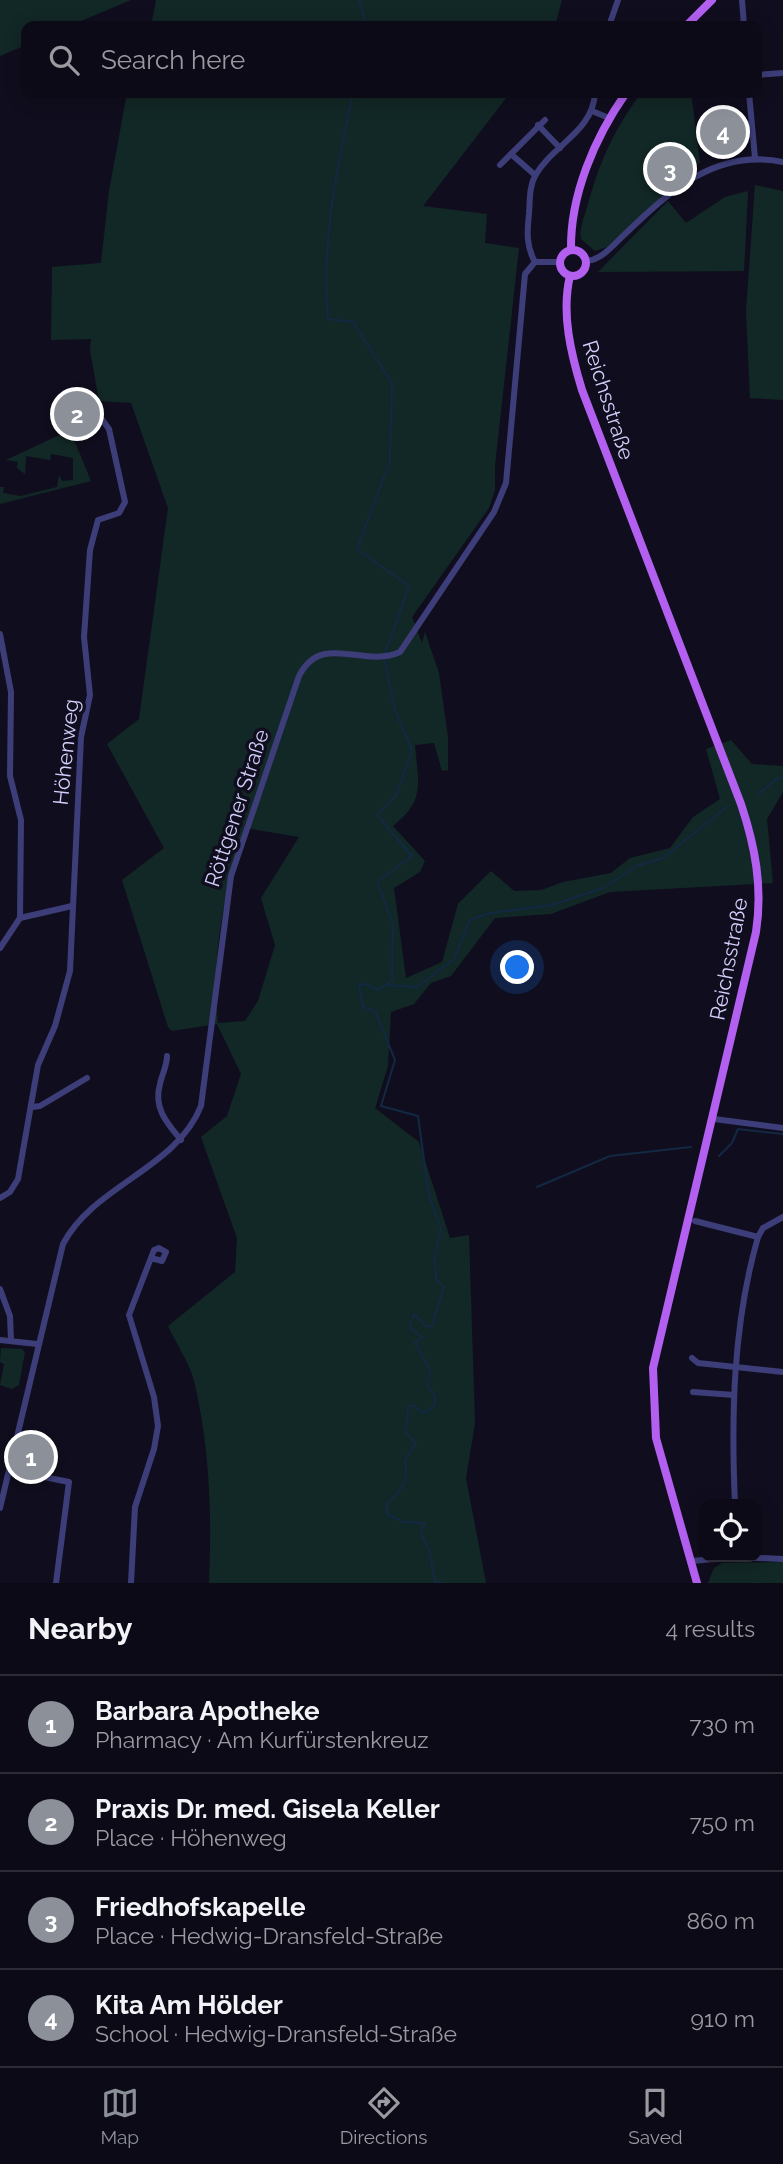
<!DOCTYPE html>
<meta charset="utf-8">
<style>
body{margin:0;font-family:Raleway,sans-serif;background:#1a1823;color:#f1f3f6}
.controls{position:absolute;right:21px;bottom:21px;display:grid;overflow:hidden;border-radius:14px;box-shadow:0 4px 18px #0003}
.controls button{width:63px;height:63px;display:grid;place-items:center;padding:0;border:0;border-bottom:2px solid #2c2b35;background:#0c0a16;color:#f1f3f6;font:35px sans-serif}
.you{position:absolute;left:518px;top:968px;width:24px;height:24px;margin:-18px;border:5px solid #fff;border-radius:50%;background:#1a73e8;box-shadow:0 0 0 10px #1a73e833}
.badge{display:grid;place-items:center;width:46px;height:46px;border-radius:50%;background:#8c9099;color:#fff;font-size:23px;font-weight:700}
.pin{position:absolute;translate:-50% -50%;border:4px solid #fff;box-shadow:0 2px 7px #0006}
.list{margin:0;padding:0;list-style:none}
h2{display:flex;justify-content:space-between;align-items:center;height:91px;margin:0;padding:0 28px;font-size:30px}
h2 small{font-size:23px;font-weight:400;color:#9a9aa1}
.list li{display:grid;grid-template-columns:46px 1fr auto;gap:21px;align-items:center;box-sizing:border-box;height:98px;padding:0 28px;border-top:2px solid #2c2b35}
.list b{display:block;font-size:26px;white-space:nowrap}
.list p{margin:0;font-size:23px;white-space:nowrap;color:#9a9aa1}
.list em{font-size:23px;font-style:normal;color:#9a9aa1}
.icon{flex:none;width:38px;height:38px;fill:none;stroke:currentColor;stroke-width:2;stroke-linecap:round;stroke-linejoin:round}
.map{position:relative;flex:none;width:783px;height:1583px;overflow:hidden}
.search{position:absolute;background:#0c0a16;box-shadow:0 4px 18px #0003;left:21px;right:21px;top:21px;height:77px;display:flex;align-items:center;gap:18px;box-sizing:border-box;padding:0 24px;border-radius:14px;color:#9a9aa1;font-size:26px}
.sheet{height:483px;background:#0c0a16}
nav{display:flex;justify-content:space-around;align-items:center;box-sizing:border-box;height:98px;border-top:2px solid #2c2b35;background:#0c0a16;font-size:19px;color:#9a9aa1}
nav a{display:grid;justify-items:center;gap:4px}
nav .on{color:#8c9099}
.map>svg:first-child{display:block}
.green{fill:#122826;fill-rule:evenodd}
.lines{fill:none;stroke-linecap:round;stroke-linejoin:round}
.stream{stroke:#122843;stroke-width:2}
.minor{stroke:#3d3e79;stroke-width:6}
.major{stroke:#b360f1;stroke-width:8}
.labels{text-anchor:middle;stroke-width:7;stroke-linejoin:round;paint-order:stroke}
.street-label{font-size:21px;fill:#d2cffb;stroke:#100e1e}
</style>
<div class="map">
<svg width="783" height="1583" viewBox="0 0 783 1583">
<rect width="100%" height="100%" fill="#100e1e"/>
<g class="green">
<polygon points="0,0 131,0 69,26 26,26 26,45 0,56"/>
<polygon points="156,0 562,0 555,26 151,26"/>
<path d="M127,93H510L423,206L487,214L485,243L519,248L495,466V490L489,508L412,617L422,643L425,632L439,673L448,737V770L442,771L434,743L415,745C418,783 426,800 393,826L425,861L420,872L394,888L406,978L442,962L458,904L491,871L514,891L541,890L563,882L611,873L630,858L670,848L693,817L720,799L706,749L731,740L752,764L783,766V792L767,819L773,883L610,892L551,914L495,918L451,976L431,983L414,1004L391,1012L388,1066L375,1108L419,1142L450,1238L469,1235L475,1423L466,1478L486,1583H209C212,1517 210,1450 195,1385C191,1365 177,1345 168,1326L235,1272L237,1238L201,1137L227,1116L241,1074L217,1024L172,1031L168,1027L122,880L164,848L107,744L139,719L168,508L131,403L99,401L90,350L91,339L51,340L52,267L101,263L109,191ZM245,828L299,837L261,898L275,945L258,1001L245,1021L218,1023C211,957 224,890 245,828Z"/>
<path d="M641,93H691L700,163L688,165V169L666,183L665,195L607,247L595,251L581,239C579,228 584,218 587,207C601,159 612,133 641,93Z"/>
<polygon points="755,185 783,191 783,400 750,398 746,311"/>
<polygon points="748,191 744,271 598,272 668,201 686,223 725,197"/>
<polygon points="70,430 91,481 0,504 0,487 4,487 3,493 21,496 57,487 59,475 62,481 73,480 73,458 51,454 50,460 26,456 25,474 17,468 18,462 6,460"/>
<polygon points="1,1348 22,1349 25,1352 19,1385 12,1389 0,1385 4,1364 0,1362"/>
<polygon points="783,1562 783,1583 708,1583 714,1568 722,1563"/>
</g>
<g class="lines">
<g class="stream">
<polyline points="359,0 367,26"/>
<path d="M353,93C337,167 321,242 328,319L353,322L392,383L390,461L357,549L409,586L385,653"/>
<path d="M384,658L395,710L412,750L397,794L377,815L412,856L377,882L393,924L392,980L379,990L365,984L359,985L363,1007L375,1011L395,1060L381,1106L418,1116L429,1196L441,1228L435,1255L436,1279L444,1287L432,1326H426L414,1314L410,1328L422,1337L415,1343L431,1371L427,1385L435,1396L434,1406L423,1413L414,1406H408L406,1433L416,1443L405,1460C409,1480 403,1490 387,1503V1514L403,1522L425,1523L421,1533L429,1549L435,1581L441,1583"/>
<polyline points="758,795 776,779 783,778"/>
<polyline points="386,985 417,987 454,959 470,920 490,913 552,905 603,888 637,866 663,858 728,806"/>
<polyline points="719,1156 732,1143 738,1129 783,1134"/>
<polyline points="537,1187 610,1156 691,1147"/>
</g>
<g class="minor">
<polyline points="742,0 744,26"/>
<polyline points="609,26 618,0"/>
<polyline points="757,75 783,73"/>
<polyline points="749,93 755,158"/>
<polyline points="592,111 609,118"/>
<polyline points="538,125 560,148"/>
<polyline points="511,154 535,175"/>
<polyline points="500,165 545,120"/>
<path d="M587,261C603,259 613,245 625,234C670,191 716,148 783,162"/>
<path d="M535,262C526,246 527,232 529,214C530,201 529,187 535,176C552,145 593,132 595,93"/>
<polyline points="0,634 11,692 10,776 21,820 20,918"/>
<polyline points="20,918 72,906"/>
<polyline points="0,948 20,918"/>
<path d="M167,1056C167,1066 162,1074 160,1084C153,1108 167,1123 181,1140"/>
<polyline points="32,1107 40,1106 87,1078"/>
<polyline points="714,1119 783,1128"/>
<polyline points="0,1198 10,1192 18,1179 38,1065 55,1026 70,971 81,737 90,695 84,637 90,550 98,520 119,513 125,502 109,429 101,418"/>
<polyline points="695,1221 758,1237 763,1228 783,1217"/>
<polyline points="0,1289 10,1316 11,1340"/>
<polyline points="0,1340 37,1344"/>
<polyline points="692,1358 698,1363 783,1372"/>
<polyline points="693,1392 734,1395"/>
<polyline points="9,1470 69,1482 56,1583"/>
<path d="M735,1504C731,1415 733,1324 758,1237"/>
<path d="M0,1508L63,1244C94,1185 176,1169 201,1106L231,876L299,676C322,631 363,669 400,652L494,512L506,483L525,274L535,262H560"/>
<polyline points="692,1561 736,1557 783,1559"/>
<polyline points="131,1583 135,1507 154,1449 158,1426 154,1397 129,1315 154,1250 159,1248 166,1252 162,1261 151,1258"/>
</g>
<g class="major">
<polyline points="686,26 712,0"/>
<circle cx="573" cy="263" r="13"/>
<path d="M571,250C570,195 595,137 626,93"/>
<path d="M570,276C561,313 571,354 582,390L741,804C755,846 763,887 756,932L653,1368L656,1438L697,1583"/>
</g>
</g>
<g class="labels">
<g class="street-label">
<text transform="translate(608 400) rotate(72)" y="7">Reichsstraße</text>
<text transform="translate(66 752) rotate(-84)" y="7">Höhenweg</text>
<text transform="translate(237 808) rotate(-72)" y="7">Röttgener Straße</text>
<text transform="translate(729 959) rotate(-79)" y="7">Reichsstraße</text>
</g>
</g>
</svg>
<div class="controls">
<button><svg class="icon" aria-label="locate" viewBox="0 0 24 24"><circle cx="12" cy="12" r="6"/><path d="M12 2v4M12 18v4M2 12h4M18 12h4"/></svg></button>
</div>
<div class="you"></div>
<div class="pin badge" style="left:31px;top:1457px">1</div>
<div class="pin badge" style="left:77px;top:414px">2</div>
<div class="pin badge" style="left:670px;top:169px">3</div>
<div class="pin badge" style="left:723px;top:132px">4</div>
<div class="search"><svg class="icon" aria-label="search" viewBox="0 0 24 24"><circle cx="10" cy="10" r="6"/><path d="M15 15l6 6"/></svg>Search here</div>
</div>
<section class="sheet">
<h2>Nearby<small>4 results</small></h2>
<ul class="list">
<li><span class="badge">1</span><div><b>Barbara Apotheke</b><p>Pharmacy · Am Kurfürstenkreuz</p></div><em>730 m</em></li>
<li><span class="badge">2</span><div><b>Praxis Dr. med. Gisela Keller</b><p>Place · Höhenweg</p></div><em>750 m</em></li>
<li><span class="badge">3</span><div><b>Friedhofskapelle</b><p>Place · Hedwig-Dransfeld-Straße</p></div><em>860 m</em></li>
<li><span class="badge">4</span><div><b>Kita Am Hölder</b><p>School · Hedwig-Dransfeld-Straße</p></div><em>910 m</em></li>
</ul>
</section>
<nav>
<a class="on"><svg class="icon" aria-label="map" viewBox="0 0 24 24"><path d="M3 6l6-2 6 2 6-2v14l-6 2-6-2-6 2zM9 4v14M15 6v14"/></svg>Map</a>
<a><svg class="icon" aria-label="directions" viewBox="0 0 24 24"><path d="M12 3l9 9-9 9-9-9zM9 14v-3h6M13 9l2 2-2 2"/></svg>Directions</a>
<a><svg class="icon" aria-label="saved" viewBox="0 0 24 24"><path d="M7 4h10v16l-5-4-5 4z"/></svg>Saved</a>
</nav>
